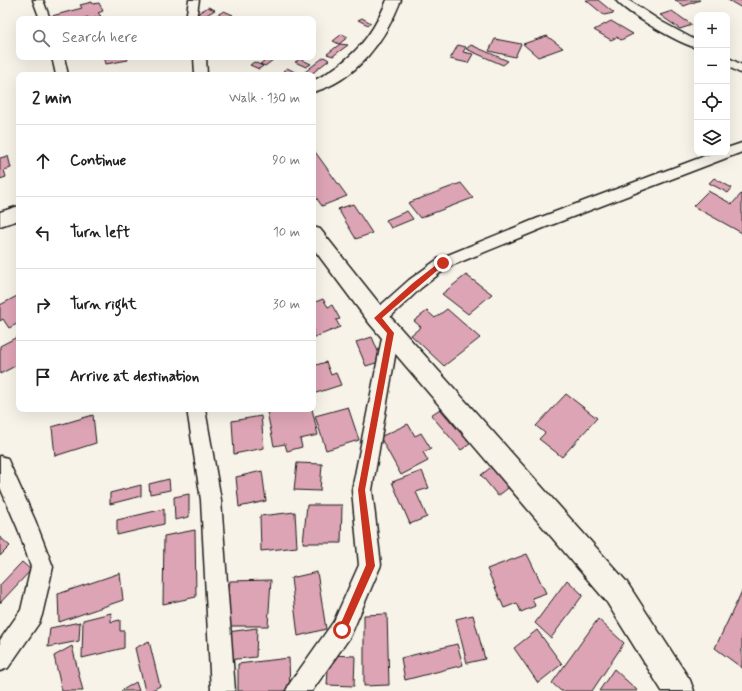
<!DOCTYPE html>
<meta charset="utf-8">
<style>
body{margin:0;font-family:Mynerve,sans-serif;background:#f2f2f2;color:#222}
.controls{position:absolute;right:12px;top:12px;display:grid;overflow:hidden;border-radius:8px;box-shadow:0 4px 16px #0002}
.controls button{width:36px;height:36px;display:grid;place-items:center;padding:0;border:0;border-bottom:1px solid #e0e0e0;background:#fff;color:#222;font:20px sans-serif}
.stop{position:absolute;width:12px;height:12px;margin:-9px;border:3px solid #c8321e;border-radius:50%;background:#fff}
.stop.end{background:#c8321e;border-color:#fff;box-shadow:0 1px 4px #0008}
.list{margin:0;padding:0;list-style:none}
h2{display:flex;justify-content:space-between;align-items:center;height:52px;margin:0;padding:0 16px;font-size:17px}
h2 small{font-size:13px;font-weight:400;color:#767676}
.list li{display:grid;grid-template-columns:26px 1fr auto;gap:12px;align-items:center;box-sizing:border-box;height:72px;padding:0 16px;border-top:1px solid #e0e0e0}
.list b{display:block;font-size:15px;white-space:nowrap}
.list em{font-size:13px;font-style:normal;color:#767676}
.icon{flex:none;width:22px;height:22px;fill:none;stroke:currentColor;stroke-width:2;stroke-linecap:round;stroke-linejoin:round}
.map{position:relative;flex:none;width:742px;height:691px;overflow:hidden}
.search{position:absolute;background:#fff;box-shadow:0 4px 16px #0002;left:16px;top:16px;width:300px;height:44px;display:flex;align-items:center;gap:10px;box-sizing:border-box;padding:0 14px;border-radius:8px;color:#767676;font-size:15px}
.panel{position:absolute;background:#fff;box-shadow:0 4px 16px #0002;left:16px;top:72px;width:300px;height:340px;border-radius:8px}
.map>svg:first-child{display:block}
.building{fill:#dda4b5;stroke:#1c1c1c}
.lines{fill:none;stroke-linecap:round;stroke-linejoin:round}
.minor-casing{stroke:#1c1c1c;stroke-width:3}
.tertiary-casing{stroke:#1c1c1c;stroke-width:3}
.minor{fill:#f7f3e8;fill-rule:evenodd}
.tertiary{fill:#f7f3e8;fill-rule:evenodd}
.route{fill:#c8321e}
</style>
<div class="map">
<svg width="742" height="691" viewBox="0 0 742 691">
<rect width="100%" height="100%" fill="#f7f3e8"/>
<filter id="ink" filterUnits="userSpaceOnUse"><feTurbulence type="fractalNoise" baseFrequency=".025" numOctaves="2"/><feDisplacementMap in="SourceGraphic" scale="8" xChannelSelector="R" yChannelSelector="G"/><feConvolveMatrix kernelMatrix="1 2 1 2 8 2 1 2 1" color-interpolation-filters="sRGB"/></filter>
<g filter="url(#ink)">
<g class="building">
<polygon points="586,0 598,0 614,13 604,15"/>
<polygon points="675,0 700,0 684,6"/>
<polygon points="728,0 742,0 742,8"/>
<polygon points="92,2 93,4 99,3 103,11 98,13 101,16 92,19 89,19 88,17 82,19 50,19 48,17 82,8 80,5"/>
<polygon points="208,7 215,10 203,17 197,14"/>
<polygon points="224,11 233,15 226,19 212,18"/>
<polygon points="672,11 692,25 680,29 660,15"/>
<polygon points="362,18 371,23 368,25 358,20"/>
<polygon points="611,21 633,34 621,40 617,37 611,40 594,30"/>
<polygon points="342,34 348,37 339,44 333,41"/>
<polygon points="547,36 563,48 538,57 523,44"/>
<polygon points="495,39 521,44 515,57 489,51"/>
<polygon points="340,44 348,45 333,56 327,54"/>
<polygon points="458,45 466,47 463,52 473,54 468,63 450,59"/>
<polygon points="471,45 508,61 503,65 466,49"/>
<polygon points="104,57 127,57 128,60 106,64"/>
<polygon points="324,57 329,60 310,75 301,75"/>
<polygon points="268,58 273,60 265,66 260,64"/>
<polygon points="300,59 311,64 306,67 295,62"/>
<polygon points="254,62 263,66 259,69 250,65"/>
<polygon points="287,68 299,74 291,75 283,71"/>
<polygon points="313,149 347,196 322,206 313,193"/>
<polygon points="8,156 11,168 4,170 6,177 0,179 0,158"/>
<polygon points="714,178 732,188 728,193 709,183"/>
<polygon points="461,183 473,198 420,218 408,203"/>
<polygon points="708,191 732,204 742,193 742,233 693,206"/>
<polygon points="353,204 372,233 356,239 338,209"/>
<polygon points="407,211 413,219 391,228 386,220"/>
<polygon points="466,275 492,294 468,314 442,294"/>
<polygon points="19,295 19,323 9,328 3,319 0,321 0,305"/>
<polygon points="323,299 328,307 332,305 340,319 336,320 340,327 313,338 313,303"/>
<polygon points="447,309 480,338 444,366 411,335 421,327 414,321 427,311 435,318"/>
<polygon points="19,336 19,364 0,374 0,346"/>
<polygon points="372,337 382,361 366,366 356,342"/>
<polygon points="326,362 331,375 336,373 341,385 313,394 313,366"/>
<polygon points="566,394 597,418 562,457 539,439 545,433 536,426"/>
<polygon points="348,407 359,440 326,450 315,416"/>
<polygon points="280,409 312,409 318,435 300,439 302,447 287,451 285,444 274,446 267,412"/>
<polygon points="440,409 470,444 461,450 431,415"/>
<polygon points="93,415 96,443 55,456 52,427"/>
<polygon points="261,416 264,448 234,454 232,421"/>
<polygon points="408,424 415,436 421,433 431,449 423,452 428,461 401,475 380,437"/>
<polygon points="297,463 322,464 320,491 294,490"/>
<polygon points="494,465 512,485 498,496 481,475"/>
<polygon points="262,471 266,501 239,507 236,477"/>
<polygon points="422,471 429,488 416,492 427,517 410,524 392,482"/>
<polygon points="169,479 170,490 150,494 149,484"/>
<polygon points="141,485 141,496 110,504 110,493"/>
<polygon points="189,494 189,517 175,520 174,497"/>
<polygon points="307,505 342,505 341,543 303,543"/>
<polygon points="164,509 164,524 117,535 117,520"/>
<polygon points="295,512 297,547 261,551 260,516"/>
<polygon points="195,530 196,597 163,604 164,536"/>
<polygon points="0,537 10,546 0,556"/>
<polygon points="527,554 546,593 532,598 535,606 521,612 517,603 504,608 487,569"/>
<polygon points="22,562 31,570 0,603 0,585"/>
<polygon points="317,572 326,629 298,636 291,578"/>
<polygon points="120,573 123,600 59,622 58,594"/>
<polygon points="271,580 268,626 225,626 230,581"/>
<polygon points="567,580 583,595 551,638 535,623"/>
<polygon points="742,591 742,668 715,648"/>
<polygon points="111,613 111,622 120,620 120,631 124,631 124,648 82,658 83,620"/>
<polygon points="387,614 389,685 364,686 364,615"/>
<polygon points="473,615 485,659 467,663 456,619"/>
<polygon points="598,619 624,643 592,691 561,691 552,683"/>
<polygon points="80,622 79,641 48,647 50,628"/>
<polygon points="257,628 256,657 227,660 228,632"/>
<polygon points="537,630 562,664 538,683 514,648"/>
<polygon points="149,641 160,686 150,691 145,691 135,648"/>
<polygon points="457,644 463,665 405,680 401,658"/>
<polygon points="72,646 83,691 62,691 54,656"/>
<polygon points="329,655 355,656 354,686 327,685"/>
<polygon points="289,658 290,691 238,691 238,664"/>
<polygon points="614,669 638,691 599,691"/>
<polygon points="136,682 139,691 121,691"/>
</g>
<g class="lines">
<defs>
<g id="minor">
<polygon points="33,0 43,0 50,19 40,19"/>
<polygon points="189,0 199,0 196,19 186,19"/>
<path d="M616,0H628L662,22L697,41V48C680,44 626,13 616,0Z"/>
<polygon points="52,57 64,57 68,75 56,75"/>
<polygon points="194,57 206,57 207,75 195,75"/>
<polygon points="727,57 742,65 742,74 727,66"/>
<polygon points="742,143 742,152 546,227 448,267 421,288 384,323 378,325 372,323 370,318 372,313 409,280 438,259 536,219 713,153 727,153 727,148"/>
<polygon points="391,326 397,328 399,333 372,490 381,565 350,637 312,691 286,691 290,683 334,621 359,565 352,490 383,333 385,328"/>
<polygon points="187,409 205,409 221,500 235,691 211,691 201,500"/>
<polygon points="0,456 7,458 35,520 53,567 42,615 39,623 8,668 0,671 0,640 21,610 31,567 18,529 0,487"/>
</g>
<g id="tertiary">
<path d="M387,0H401C386,39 356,81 313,92V81C350,62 371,39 387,0Z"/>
<polygon points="19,206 19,220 0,226 0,212"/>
<polygon points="313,227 320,229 386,312 626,581 690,680 694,691 662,691 606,601 370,324 313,248"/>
</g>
</defs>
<use href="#minor" class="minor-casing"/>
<use href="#tertiary" class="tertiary-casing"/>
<use href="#minor" class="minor"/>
<use href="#tertiary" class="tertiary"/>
</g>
</g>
<polygon class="route" points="441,261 443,261 446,263 382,318 394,333 365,490 375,566 345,633 342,634 339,633 338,630 366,565 358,490 387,333 374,318 413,283"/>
</svg>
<div class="controls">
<button>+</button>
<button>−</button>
<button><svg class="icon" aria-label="locate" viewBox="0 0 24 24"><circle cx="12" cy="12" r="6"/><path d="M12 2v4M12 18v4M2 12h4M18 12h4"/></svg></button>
<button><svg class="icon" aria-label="layers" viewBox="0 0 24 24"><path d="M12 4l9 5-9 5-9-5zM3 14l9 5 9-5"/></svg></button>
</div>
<div class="stop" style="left:342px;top:630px"></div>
<div class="stop end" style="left:443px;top:263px"></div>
<div class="search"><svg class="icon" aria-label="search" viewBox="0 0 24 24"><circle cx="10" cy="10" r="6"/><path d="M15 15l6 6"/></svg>Search here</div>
<section class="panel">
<h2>2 min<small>Walk · 130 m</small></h2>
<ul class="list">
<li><svg class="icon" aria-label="ahead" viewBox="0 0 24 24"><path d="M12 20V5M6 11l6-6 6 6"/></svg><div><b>Continue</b></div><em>90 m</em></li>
<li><svg class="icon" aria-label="left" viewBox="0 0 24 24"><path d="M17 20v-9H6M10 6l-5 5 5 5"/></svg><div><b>Turn left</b></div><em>10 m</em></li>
<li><svg class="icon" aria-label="right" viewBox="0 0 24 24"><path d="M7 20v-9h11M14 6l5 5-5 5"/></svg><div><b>Turn right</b></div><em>30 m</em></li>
<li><svg class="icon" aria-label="arrive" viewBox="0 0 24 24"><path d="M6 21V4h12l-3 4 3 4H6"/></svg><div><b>Arrive at destination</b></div></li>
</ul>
</section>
</div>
